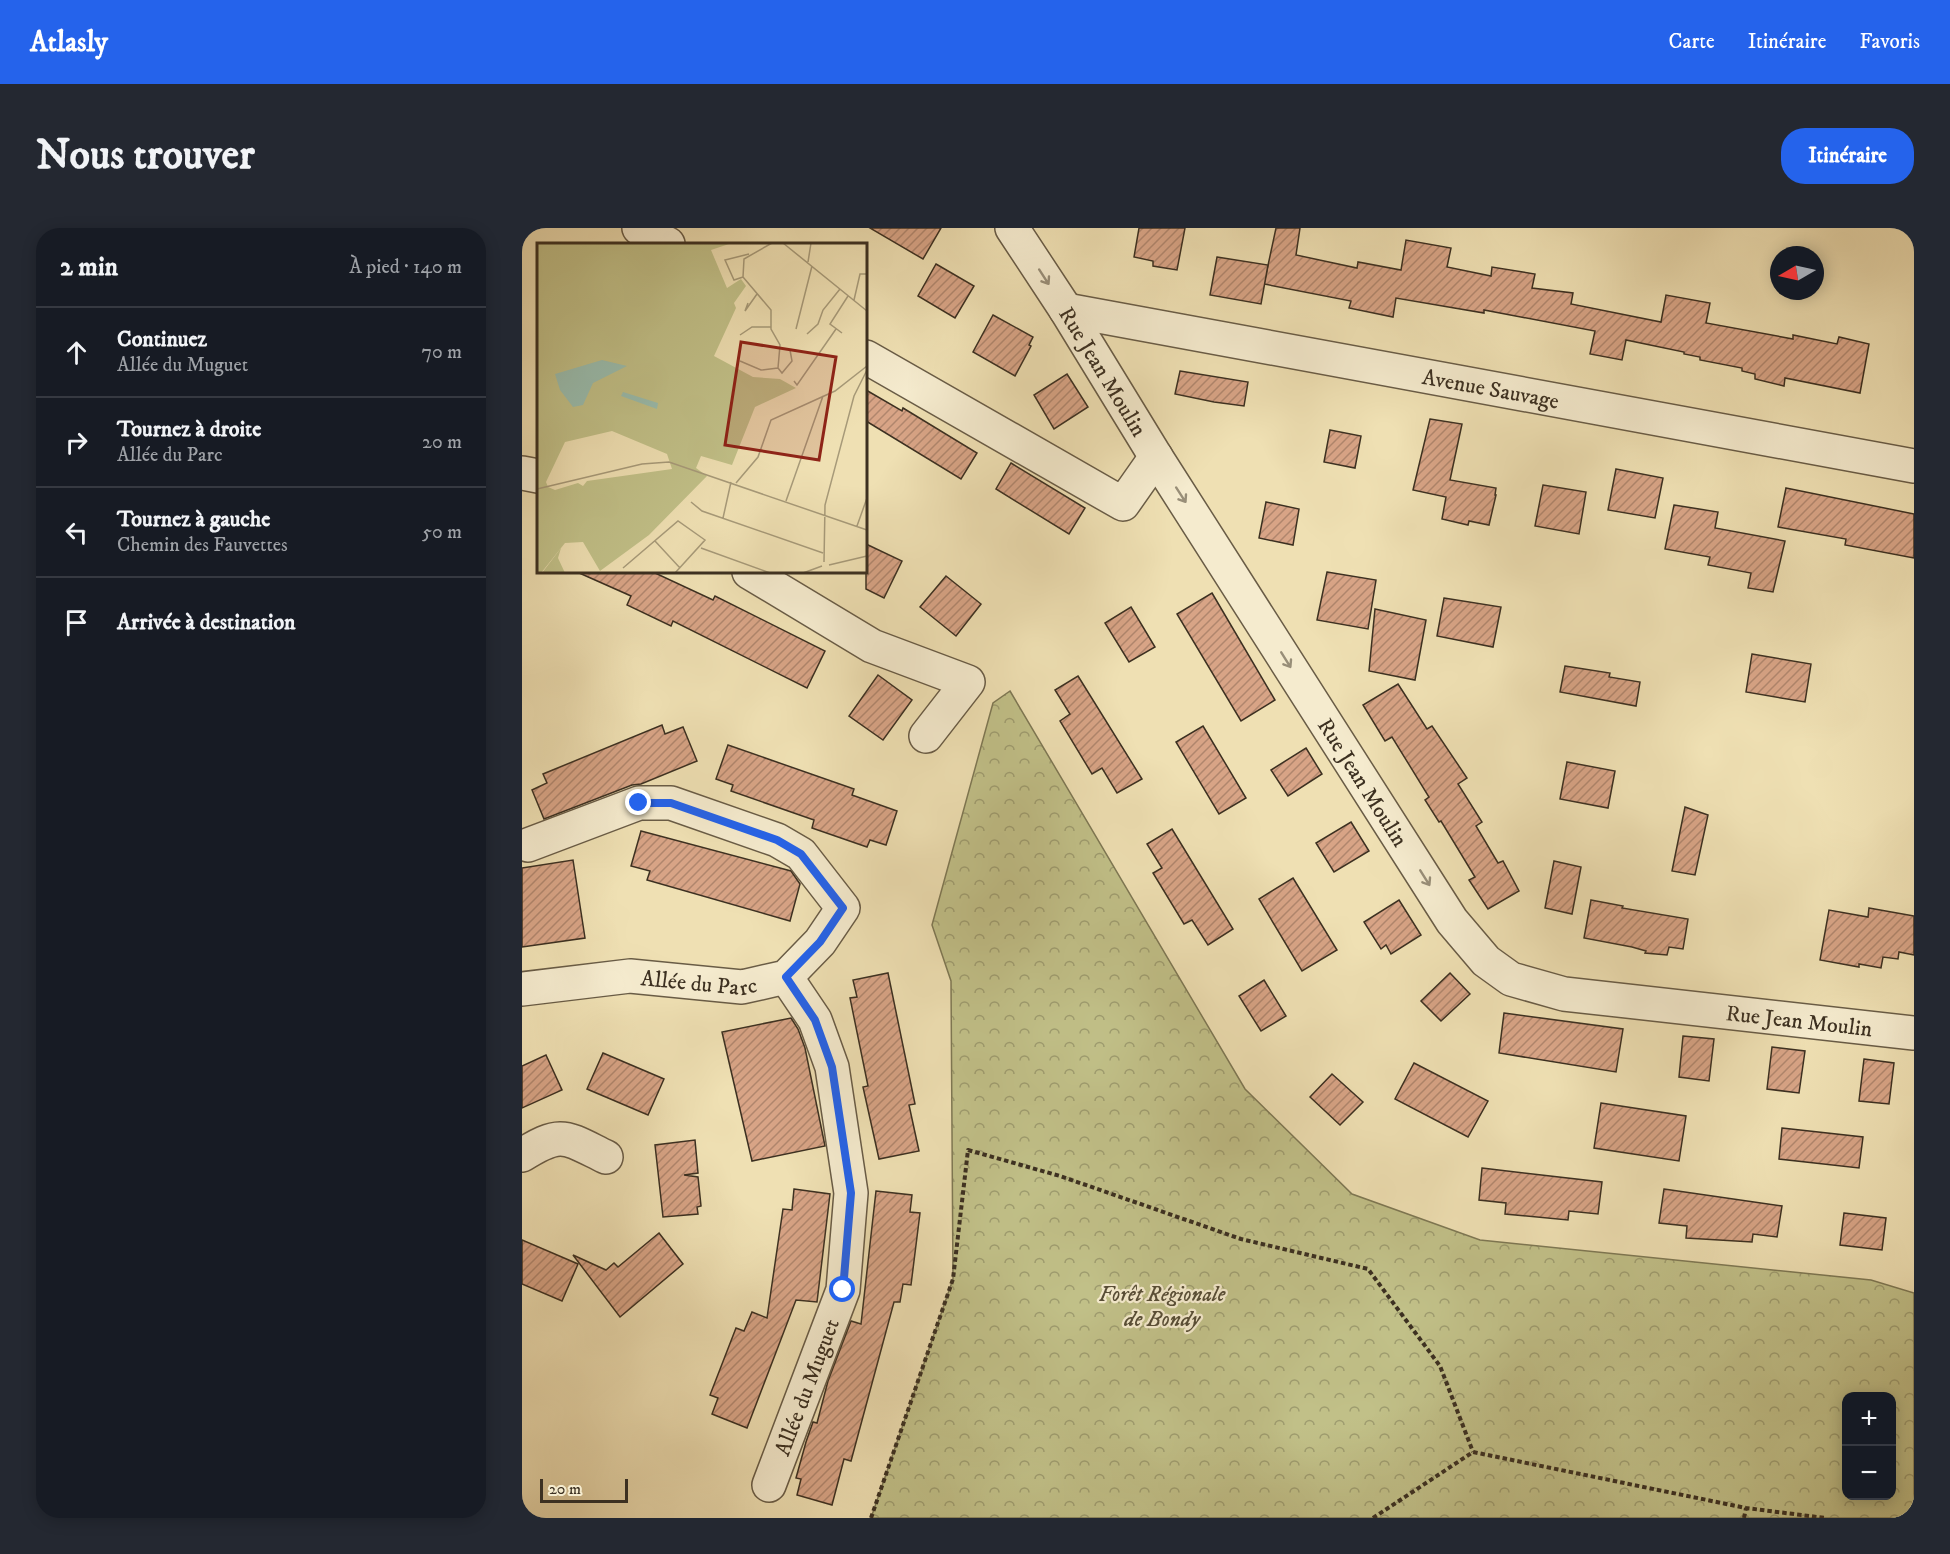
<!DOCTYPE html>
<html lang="fr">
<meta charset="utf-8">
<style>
body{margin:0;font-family:"IM FELL DW Pica",serif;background:#242831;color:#f1f3f6}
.controls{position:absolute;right:18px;bottom:18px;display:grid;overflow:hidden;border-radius:12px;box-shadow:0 3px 15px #0003}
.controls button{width:54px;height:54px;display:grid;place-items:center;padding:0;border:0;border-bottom:2px solid #363941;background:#171b24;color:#f1f3f6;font:30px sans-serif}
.compass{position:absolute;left:1248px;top:18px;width:54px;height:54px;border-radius:50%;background:#171b24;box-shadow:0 3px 15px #0003;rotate:261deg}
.scale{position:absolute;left:18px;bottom:15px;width:88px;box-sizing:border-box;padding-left:6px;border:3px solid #3c3021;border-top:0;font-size:16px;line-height:21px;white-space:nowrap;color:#3c3021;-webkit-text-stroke:4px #f5ebce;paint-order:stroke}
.stop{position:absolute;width:18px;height:18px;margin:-14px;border:4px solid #2563eb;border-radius:50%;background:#fff}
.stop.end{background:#2563eb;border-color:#fff;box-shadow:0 2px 6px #0008}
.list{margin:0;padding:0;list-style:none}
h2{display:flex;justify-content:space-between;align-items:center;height:78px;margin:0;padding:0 24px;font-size:26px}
h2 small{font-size:20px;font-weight:400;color:#9ea1a6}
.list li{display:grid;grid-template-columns:39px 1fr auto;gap:18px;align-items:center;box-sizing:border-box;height:90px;padding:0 24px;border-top:2px solid #363941}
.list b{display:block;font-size:22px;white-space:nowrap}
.list p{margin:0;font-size:20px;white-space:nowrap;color:#9ea1a6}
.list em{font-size:20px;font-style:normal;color:#9ea1a6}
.icon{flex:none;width:33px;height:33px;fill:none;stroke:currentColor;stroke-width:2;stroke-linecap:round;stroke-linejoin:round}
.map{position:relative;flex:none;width:1392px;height:1290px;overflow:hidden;border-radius:24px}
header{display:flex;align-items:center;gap:36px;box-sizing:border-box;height:84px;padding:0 30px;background:#2563eb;color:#fff}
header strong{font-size:28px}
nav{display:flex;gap:33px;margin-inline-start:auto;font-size:21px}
.intro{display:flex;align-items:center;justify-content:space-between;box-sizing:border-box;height:144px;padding:0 36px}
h1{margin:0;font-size:42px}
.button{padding:15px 27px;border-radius:24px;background:#2563eb;color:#fff;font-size:21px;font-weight:700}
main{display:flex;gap:36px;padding:0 36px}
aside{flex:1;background:#171b24;border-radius:24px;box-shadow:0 3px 15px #0003}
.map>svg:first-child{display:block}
.forest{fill:url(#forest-crowns);stroke:#7e7854;stroke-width:1.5;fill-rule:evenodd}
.building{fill:url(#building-hatch);stroke:#3c3021;stroke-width:1.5}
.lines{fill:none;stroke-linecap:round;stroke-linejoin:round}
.minor-casing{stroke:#695c46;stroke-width:36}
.path{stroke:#3c3021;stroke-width:4;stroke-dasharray:4.5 3;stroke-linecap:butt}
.minor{stroke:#f5ebce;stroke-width:33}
.oneway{stroke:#988e78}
.route{stroke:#2563eb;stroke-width:8}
.labels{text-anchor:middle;stroke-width:4.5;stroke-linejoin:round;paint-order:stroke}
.street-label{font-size:22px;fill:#3c3021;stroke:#f5ebce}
.park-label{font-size:22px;font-style:italic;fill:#574d36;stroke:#f5ebce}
.inset-road{fill:none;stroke:#a79a79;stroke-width:1.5}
.view{fill:#8f2418;fill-opacity:0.15;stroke:#8f2418;stroke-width:3}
.inset-edge{fill:none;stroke:#3c3021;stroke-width:3}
</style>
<header>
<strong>Atlasly</strong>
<nav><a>Carte</a><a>Itinéraire</a><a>Favoris</a></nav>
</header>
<div class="intro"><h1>Nous trouver</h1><a class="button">Itinéraire</a></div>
<main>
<aside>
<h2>2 min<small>À pied · 140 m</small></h2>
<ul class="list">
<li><svg class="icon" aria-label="ahead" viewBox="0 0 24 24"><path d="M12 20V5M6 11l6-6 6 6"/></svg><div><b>Continuez</b><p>Allée du Muguet</p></div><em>70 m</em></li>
<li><svg class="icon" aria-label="right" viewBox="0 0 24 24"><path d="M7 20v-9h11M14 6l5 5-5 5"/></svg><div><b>Tournez à droite</b><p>Allée du Parc</p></div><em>20 m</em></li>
<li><svg class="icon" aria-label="left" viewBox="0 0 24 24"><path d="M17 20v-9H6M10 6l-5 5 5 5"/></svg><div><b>Tournez à gauche</b><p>Chemin des Fauvettes</p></div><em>50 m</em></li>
<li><svg class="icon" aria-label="arrive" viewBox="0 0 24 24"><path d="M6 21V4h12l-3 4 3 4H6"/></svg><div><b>Arrivée à destination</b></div></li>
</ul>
</aside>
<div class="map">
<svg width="1392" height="1290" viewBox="0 0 1392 1290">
<defs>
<pattern id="forest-crowns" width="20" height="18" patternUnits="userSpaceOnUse" patternTransform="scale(1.5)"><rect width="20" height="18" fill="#c1c088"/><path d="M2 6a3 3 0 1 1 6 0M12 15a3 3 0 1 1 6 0" fill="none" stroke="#9e9c6f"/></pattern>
<pattern id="building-hatch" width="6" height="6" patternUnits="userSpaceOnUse" patternTransform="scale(1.5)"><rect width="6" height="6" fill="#d8a486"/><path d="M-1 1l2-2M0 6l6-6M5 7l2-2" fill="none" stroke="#b0866d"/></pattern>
</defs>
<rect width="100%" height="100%" fill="#efe0b3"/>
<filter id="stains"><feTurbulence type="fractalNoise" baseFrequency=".00333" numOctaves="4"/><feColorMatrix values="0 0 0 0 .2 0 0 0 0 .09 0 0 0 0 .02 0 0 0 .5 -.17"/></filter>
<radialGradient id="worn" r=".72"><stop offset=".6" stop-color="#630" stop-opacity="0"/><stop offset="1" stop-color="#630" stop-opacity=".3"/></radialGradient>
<path class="forest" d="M488,463L723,861L830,966L958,1012L1349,1052L1392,1065V1290H349L431,1051L429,753L410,697L471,475ZM1324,1168H1370V1268H1324Z"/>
<g class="building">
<polygon points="348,0 419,0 401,31"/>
<polygon points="617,0 663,0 655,42 631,38 631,33 612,29"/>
<polygon points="754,0 778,0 774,27 835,40 836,34 879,42 884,12 929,20 925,39 969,48 970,39 1013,46 1010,60 1051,65 1049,76 1139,94 1144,67 1188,75 1184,95 1271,111 1271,107 1315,116 1317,109 1347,116 1338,165 1263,150 1262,158 1233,151 1233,146 1220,143 1220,140 1178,132 1178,129 1162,126 1162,124 1104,112 1100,132 1068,126 1073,103 962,82 962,85 874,70 871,89 827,80 829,73 742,56"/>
<polygon points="695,29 746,37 739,76 688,67"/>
<polygon points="414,36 452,58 433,90 396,68"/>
<polygon points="471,87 511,109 507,117 509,118 493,148 451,124"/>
<polygon points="658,143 726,154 722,178 692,174 653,166"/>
<polygon points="545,146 566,179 532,201 512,167"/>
<polygon points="344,162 380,183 381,180 455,225 439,251 344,193"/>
<polygon points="908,191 940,196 928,252 974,260 973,267 974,267 967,297 947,293 946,297 920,291 924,269 891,262"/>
<polygon points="808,202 839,208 833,240 802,234"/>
<polygon points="489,235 563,280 547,306 474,261"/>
<polygon points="1094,241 1141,250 1133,290 1086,282"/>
<polygon points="1021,257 1064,264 1057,306 1013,298"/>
<polygon points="1264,260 1392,286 1392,330 1323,317 1324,311 1256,299"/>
<polygon points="744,274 777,281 771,317 737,310"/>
<polygon points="1152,277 1196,284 1193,300 1263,313 1251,364 1226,360 1229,345 1186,337 1188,329 1143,321"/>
<polygon points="344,316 380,333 362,370 344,361"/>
<polygon points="55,344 131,344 191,372 193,368 303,423 285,460 151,393 149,398 105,377 109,368"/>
<polygon points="805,344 854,352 846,401 795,392"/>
<polygon points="424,348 459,376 434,408 398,379"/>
<polygon points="690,365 753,472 719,493 655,386"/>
<polygon points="922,370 979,379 971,419 915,408"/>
<polygon points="609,379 633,419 607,434 583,395"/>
<polygon points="853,381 904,392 893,452 847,443"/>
<polygon points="1230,426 1289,436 1283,474 1224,464"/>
<polygon points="1043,438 1088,445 1087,449 1118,454 1114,478 1038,464"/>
<polygon points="356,447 390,472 361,512 327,488"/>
<polygon points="556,448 620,551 595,565 580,540 570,546 538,493 548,486 533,462"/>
<polygon points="876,456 905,501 910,498 945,550 936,556 960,594 954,598 976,635 981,633 997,663 966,681 947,652 953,649 919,593 917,594 903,572 907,569 870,509 863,513 841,477"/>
<polygon points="140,497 143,506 161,499 175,533 119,556 110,557 22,591 10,562 25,555 21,546"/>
<polygon points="681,498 724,570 697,586 654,514"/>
<polygon points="206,517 332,561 330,567 375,583 364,617 348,612 345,619 290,600 292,592 209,563 211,557 194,551"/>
<polygon points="784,520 800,546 766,568 749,542"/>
<polygon points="1045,534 1093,543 1086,580 1038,571"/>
<polygon points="1163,579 1186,587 1173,647 1150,643"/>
<polygon points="829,594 847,623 812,644 794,615"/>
<polygon points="650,601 711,701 686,717 670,692 662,696 631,645 640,640 625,616"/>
<polygon points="119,603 269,643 278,656 268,693 125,652 128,643 109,638"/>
<polygon points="51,632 63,710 0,719 0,640"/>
<polygon points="1032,633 1059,639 1050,686 1023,680"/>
<polygon points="771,650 815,722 780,743 737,671"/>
<polygon points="877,672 899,707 869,726 864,717 859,721 842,694"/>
<polygon points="1069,672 1101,678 1100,680 1166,691 1161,721 1147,719 1145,727 1123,725 1124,723 1110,719 1062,710"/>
<polygon points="1347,680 1392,688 1392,727 1377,724 1376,731 1361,729 1359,740 1337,736 1337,739 1298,732 1307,682 1346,689"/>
<polygon points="366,745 393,876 387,877 397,923 357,931 341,859 346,858 328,770 335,769 331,752"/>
<polygon points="928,745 948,766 919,793 899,773"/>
<polygon points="742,752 764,788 739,803 717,768"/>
<polygon points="982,785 1101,801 1094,844 977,825"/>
<polygon points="269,790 276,801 283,820 303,918 230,933 200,804"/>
<polygon points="1161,808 1192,811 1187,853 1157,849"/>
<polygon points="1250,819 1283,823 1277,865 1245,861"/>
<polygon points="81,825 142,851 126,887 65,861"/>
<polygon points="24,827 40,862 0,880 0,838"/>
<polygon points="1342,831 1372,835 1367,876 1337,873"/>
<polygon points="892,835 966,873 946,909 873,871"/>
<polygon points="810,846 841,874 818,897 788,869"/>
<polygon points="1079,875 1164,888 1157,933 1072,920"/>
<polygon points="1260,900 1341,909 1337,940 1257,931"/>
<polygon points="173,912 176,945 162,947 176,949 179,978 175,979 176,986 141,989 133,917"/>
<polygon points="960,940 1080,954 1076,986 1047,983 1046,992 983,986 984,975 957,972"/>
<polygon points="272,961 308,966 295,1074 274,1072 225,1200 190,1186 196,1170 188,1167 214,1100 222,1103 230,1084 245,1090 261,981 270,982"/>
<polygon points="1142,961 1260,978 1255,1009 1231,1006 1230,1014 1164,1010 1165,998 1137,995"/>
<polygon points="354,963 390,967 388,984 398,985 389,1057 381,1056 378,1074 372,1074 329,1233 322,1231 310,1277 275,1267 279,1251 274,1250 284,1214 291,1194 295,1195 306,1153 329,1093 339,1096"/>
<polygon points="1322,985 1364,990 1360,1022 1318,1017"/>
<polygon points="137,1005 161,1036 98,1089 51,1027 84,1042 92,1035 96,1039"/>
<polygon points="0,1012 56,1036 40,1073 0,1056"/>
</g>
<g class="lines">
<defs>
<g id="minor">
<polyline points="117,0 146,16"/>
<path id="s1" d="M490,0L544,82L634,229L930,693L964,733L989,751L1042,766L1392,805"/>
<path id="s2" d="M544,82L1392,238"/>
<polyline points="344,129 601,276 634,229"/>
<polyline points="0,245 16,248"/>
<polyline points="227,344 350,418 446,454 404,508"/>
<path id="s3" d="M0,761L108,748L220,759L264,749L298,714L321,680L279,626L255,612L149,575H117L6,617"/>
<path d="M0,927C40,902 43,909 84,929"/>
<path id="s4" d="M247,1257L321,1062L329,965L310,839L293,792L264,749"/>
</g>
</defs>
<use href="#minor" class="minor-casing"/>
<g class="path">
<polyline points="349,1290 431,1051 446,922 538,948 719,1011 846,1041 918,1138 951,1224"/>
<polyline points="851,1290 951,1224 1224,1280 1303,1290"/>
<polyline points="1222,1290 1224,1280"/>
</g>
<use href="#minor" class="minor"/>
</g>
<defs><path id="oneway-shaft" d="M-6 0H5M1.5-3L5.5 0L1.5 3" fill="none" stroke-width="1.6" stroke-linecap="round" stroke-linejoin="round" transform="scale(1.5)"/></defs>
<g class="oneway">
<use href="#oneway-shaft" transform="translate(522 49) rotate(57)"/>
<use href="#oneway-shaft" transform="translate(659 267) rotate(57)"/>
<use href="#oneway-shaft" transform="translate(764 432) rotate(58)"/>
<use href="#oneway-shaft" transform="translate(903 650) rotate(58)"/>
</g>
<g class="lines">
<polyline class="route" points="117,575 149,575 255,612 279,626 321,680 298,714 264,749 293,792 310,839 329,965 321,1062"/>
</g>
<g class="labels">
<g class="street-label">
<text dy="8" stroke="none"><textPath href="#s1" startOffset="170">Rue Jean Moulin</textPath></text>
<text dy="8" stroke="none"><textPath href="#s2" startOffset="432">Avenue Sauvage</textPath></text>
<text dy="8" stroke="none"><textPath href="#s1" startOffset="656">Rue Jean Moulin</textPath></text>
<text dy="8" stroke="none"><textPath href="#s3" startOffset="178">Allée du Parc</textPath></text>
<text dy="8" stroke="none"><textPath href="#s1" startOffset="1196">Rue Jean Moulin</textPath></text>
<text dy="8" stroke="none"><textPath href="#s4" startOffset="105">Allée du Muguet</textPath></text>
</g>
<g class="park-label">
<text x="640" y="1073">Forêt Régionale<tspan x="640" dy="25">de Bondy</tspan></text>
</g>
</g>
<g transform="translate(15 15)">
<rect width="330" height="330" fill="#efe0b3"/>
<path d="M24,305L21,315L28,330H5Z" fill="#c1c088"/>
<path d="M0,0H195L174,7L190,45L204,36L209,43L197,60L199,65L177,113L216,134L243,136L259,145L218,164L195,222L164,213L159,225L170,233L112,292L63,328L46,299L28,300L4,330H0ZM75,188L130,211L135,226L50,238L46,243L41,240L18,247L11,244L9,239L28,199Z" fill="#c1c088" fill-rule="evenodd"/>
<path d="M65,117L90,123L56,140L46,162L36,164L23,147L18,131ZM86,149L121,160L120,166L84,153Z" fill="#9abdae"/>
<path class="inset-road" d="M235,0L207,16L206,34L234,67V86L243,102L241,125L245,130L255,118L253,107M246,0L330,68M271,19L274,0M206,34L197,37L188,17L212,11M317,57L323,31H330M211,60L208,68L220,51M259,86L275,23M305,90L293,81L311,53M270,91L281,81L286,67L303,46M203,92L215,84H234M203,118L224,127L241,125M257,138L260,142L299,86M199,240L221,214L234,177L298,148L330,123M0,246L105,221L132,219L330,287M249,258L286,153M154,259L165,268L286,310M186,275L194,239M320,283L330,255M118,298L143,325M164,305L233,330M287,319L288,262L317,153L330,127M292,322L330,313M86,325L141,278L168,297L138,330M266,330L285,323"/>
<path class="view" d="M204,99L299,114L282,217L188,202Z"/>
<rect width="330" height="330" class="inset-edge"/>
</g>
<rect width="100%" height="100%" filter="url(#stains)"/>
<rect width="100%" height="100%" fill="url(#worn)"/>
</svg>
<div class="controls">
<button>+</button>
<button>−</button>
</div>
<svg class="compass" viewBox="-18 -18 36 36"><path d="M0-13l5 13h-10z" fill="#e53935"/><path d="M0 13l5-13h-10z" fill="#9ea1a6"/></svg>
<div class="scale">20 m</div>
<div class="stop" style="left:321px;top:1062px"></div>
<div class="stop end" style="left:117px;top:575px"></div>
</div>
</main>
